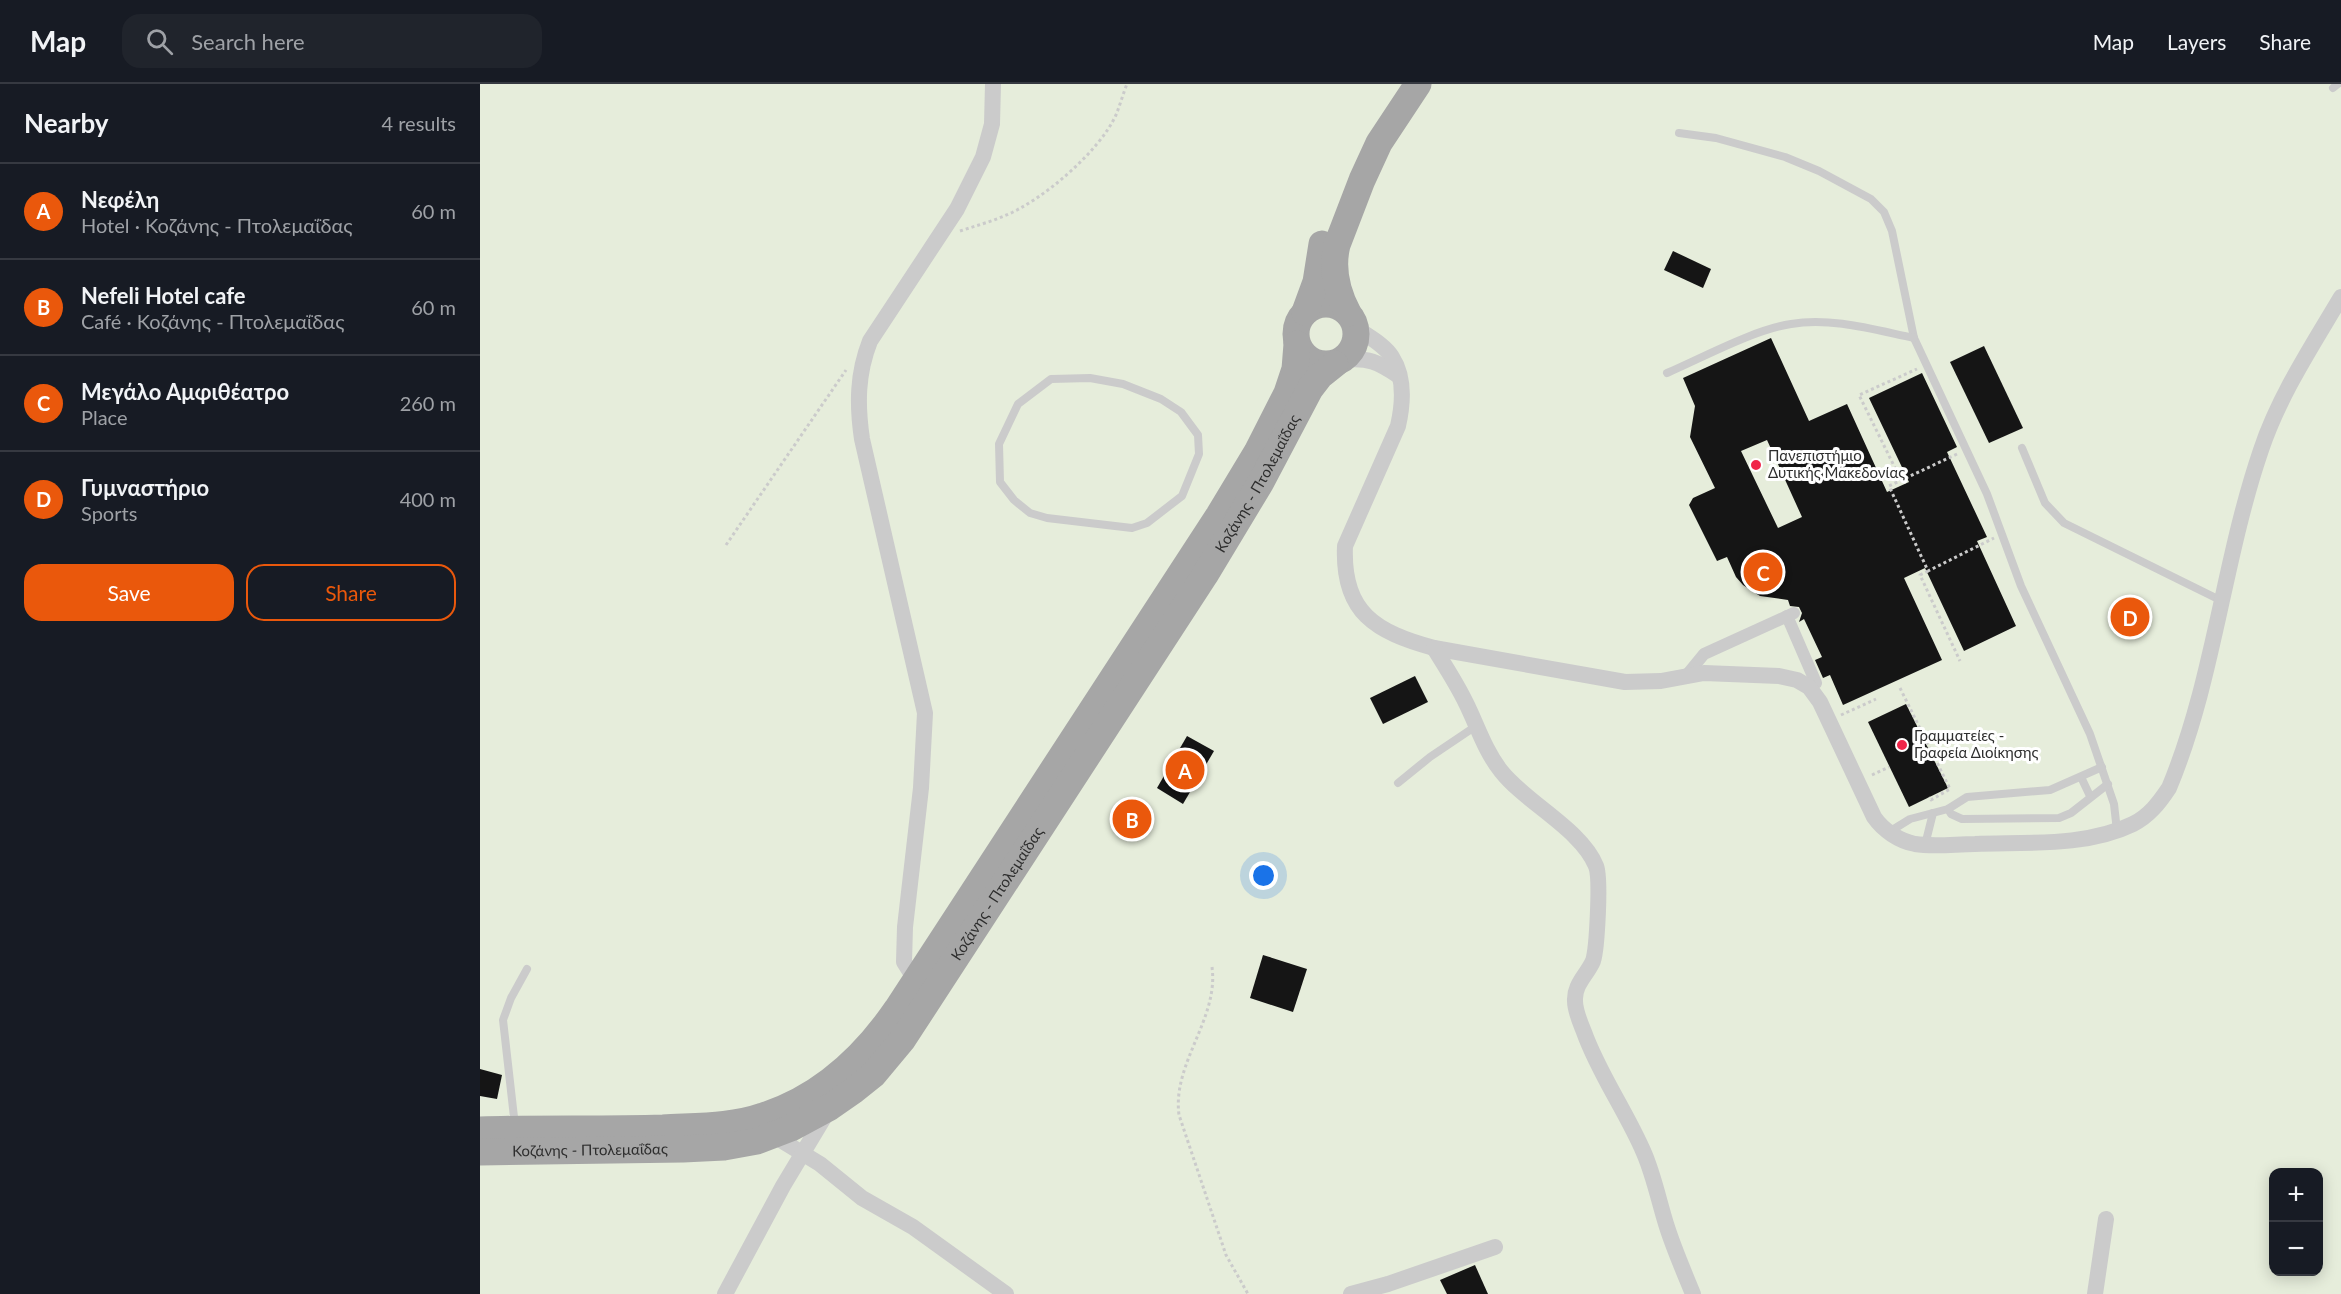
<!DOCTYPE html>
<meta charset="utf-8">
<style>
body{margin:0;font-family:Lato,sans-serif;background:#20242c;color:#f1f3f6}
.controls{position:absolute;right:18px;bottom:18px;display:grid;overflow:hidden;border-radius:12px;box-shadow:0 3px 15px #0003}
.controls button{width:54px;height:54px;display:grid;place-items:center;padding:0;border:0;border-bottom:2px solid #363941;background:#171b24;color:#f1f3f6;font:30px sans-serif}
.you{position:absolute;left:784px;top:792px;width:21px;height:21px;margin:-15px;border:4px solid #fff;border-radius:50%;background:#1a73e8;box-shadow:0 0 0 9px #1a73e833}
.badge{display:grid;place-items:center;width:39px;height:39px;border-radius:50%;background:#ea580c;color:#fff;font-size:20px;font-weight:700}
.pin{position:absolute;translate:-50% -50%;border:3px solid #fff;box-shadow:0 2px 6px #0006}
.list{margin:0;padding:0;list-style:none}
h2{display:flex;justify-content:space-between;align-items:center;height:78px;margin:0;padding:0 24px;font-size:26px}
h2 small{font-size:20px;font-weight:400;color:#9ea1a6}
.list li{display:grid;grid-template-columns:39px 1fr auto;gap:18px;align-items:center;box-sizing:border-box;height:96px;padding:0 24px;border-top:2px solid #363941}
.list b{display:block;font-size:22px;white-space:nowrap}
.list p{margin:0;font-size:20px;white-space:nowrap;color:#9ea1a6}
.list em{font-size:20px;font-style:normal;color:#9ea1a6}
.actions{display:flex;gap:12px;padding:18px 24px}
.actions a{flex:1;padding:14px 0;border:2px solid #ea580c;border-radius:18px;text-align:center;font-size:21px;color:#ea580c}
.actions .main{background:#ea580c;color:#fff}
.icon{flex:none;width:33px;height:33px;fill:none;stroke:currentColor;stroke-width:2;stroke-linecap:round;stroke-linejoin:round}
.map{position:relative;flex:none;width:1861px;height:1210px;overflow:hidden}
header{display:flex;align-items:center;gap:36px;box-sizing:border-box;height:84px;padding:0 30px;background:#171b24;border-bottom:2px solid #363941}
header strong{font-size:28px}
nav{display:flex;gap:33px;margin-inline-start:auto;font-size:21px}
.search{width:420px;height:54px;background:#20242c;display:flex;align-items:center;gap:15px;box-sizing:border-box;padding:0 21px;border-radius:18px;color:#9ea1a6;font-size:22px}
main{display:flex}
aside{flex:1;background:#171b24}
.map>svg:first-child{display:block}
.green{fill:#e6eddb;fill-rule:evenodd}
.building{fill:#151515;fill-rule:evenodd}
.lines{fill:none;stroke-linecap:round;stroke-linejoin:round}
.path{stroke:#cbcbcb;stroke-width:3;stroke-dasharray:3 3;stroke-linecap:butt}
.service{stroke:#cbcbcb;stroke-width:8}
.pedestrian{stroke:#cbcbcb;stroke-width:12}
.minor{stroke:#cbcbcb;stroke-width:16}
.primary{stroke:#a6a6a6;stroke-width:27}
.poi-dot{fill:#f02549;stroke:#fff;stroke-width:2}
.labels{text-anchor:middle;stroke-width:6;stroke-linejoin:round;paint-order:stroke}
.poi-label{font-size:15px;fill:#2e2e2e;stroke:#fff;text-anchor:start}
.street-label{font-size:15px;fill:#2e2e2e;stroke:#fff}
</style>
<header>
<strong>Map</strong>
<div class="search"><svg class="icon" aria-label="search" viewBox="0 0 24 24"><circle cx="10" cy="10" r="6"/><path d="M15 15l6 6"/></svg>Search here</div>
<nav><a>Map</a><a>Layers</a><a>Share</a></nav>
</header>
<main>
<aside>
<h2>Nearby<small>4 results</small></h2>
<ul class="list">
<li><span class="badge">A</span><div><b>Νεφέλη</b><p>Hotel · Κοζάνης - Πτολεμαΐδας</p></div><em>60 m</em></li>
<li><span class="badge">B</span><div><b>Nefeli Hotel cafe</b><p>Café · Κοζάνης - Πτολεμαΐδας</p></div><em>60 m</em></li>
<li><span class="badge">C</span><div><b>Μεγάλο Αμφιθέατρο</b><p>Place</p></div><em>260 m</em></li>
<li><span class="badge">D</span><div><b>Γυμναστήριο</b><p>Sports</p></div><em>400 m</em></li>
</ul>
<div class="actions"><a class="main">Save</a><a>Share</a></div>
</aside>
<div class="map">
<svg width="1861" height="1210" viewBox="0 0 1861 1210">
<rect width="100%" height="100%" fill="#fff"/>
<path class="green" d="M0,0H1861V1210H0ZM1794,1088H1838V1188H1794Z"/>
<g class="building">
<polygon points="1193,167 1231,185 1223,204 1184,186"/>
<path d="M1291,254L1329,337L1367,320L1407,408L1429,398L1389,314L1442,289L1477,363L1467,368L1507,453L1497,457L1536,542L1484,567L1445,484L1424,494L1462,576L1363,621L1350,591L1343,594L1335,576L1342,573L1324,535L1319,538L1322,529L1319,523L1310,522L1308,516L1280,512L1263,501L1256,493L1247,473L1237,477L1209,421L1213,414L1235,404L1210,353L1215,322L1203,294ZM1287,356L1322,433L1298,444L1261,367Z"/>
<polygon points="1504,262 1543,344 1509,359 1470,278"/>
<polygon points="935,592 948,618 903,640 890,614"/>
<polygon points="1426,620 1468,704 1429,723 1388,638"/>
<polygon points="707,652 734,667 703,720 677,704"/>
<polygon points="783,871 827,885 813,928 770,914"/>
<polygon points="0,985 22,991 17,1015 0,1012"/>
<polygon points="995,1181 1008,1210 967,1210 960,1196"/>
</g>
<g class="lines">
<g class="path">
<path d="M480,147C495,142 510,138 524,132C562,117 619,68 636,31C640,21 643,10 647,0"/>
<polyline points="1477,370 1409,402 1448,487 1514,454"/>
<polyline points="1421,396 1379,311 1437,285"/>
<polyline points="246,461 366,286"/>
<polyline points="1448,487 1440,491 1480,577"/>
<polyline points="1420,604 1470,705 1451,716 1449,713"/>
<polyline points="1361,631 1396,615"/>
<polyline points="1392,691 1409,683"/>
<path d="M732,883C739,935 692,979 699,1031L746,1171L768,1210"/>
</g>
<g class="service">
<polyline points="1853,4 1858,0"/>
<polyline points="1199,49 1236,54 1305,73 1339,87 1391,115 1404,128 1412,147 1434,254 1507,410 1541,502 1610,650 1634,720 1637,747"/>
<path d="M1187,289C1224,273 1273,246 1311,240C1351,233 1395,246 1434,254"/>
<polygon points="610,294 643,300 681,315 701,328 718,351 719,370 702,412 667,439 652,444 567,434 550,429 534,416 520,398 519,360 538,320 571,295"/>
<polyline points="1542,364 1565,419 1584,439 1742,517"/>
<polyline points="1601,693 1610,712"/>
<polyline points="918,699 950,673 996,642"/>
<polyline points="1468,725 1471,730 1482,735 1579,734 1591,729 1628,700"/>
<polyline points="1409,748 1430,735 1468,725 1487,713 1570,706 1622,683"/>
<polyline points="1445,761 1453,729"/>
<polyline points="35,1042 23,936 31,914 47,885"/>
</g>
<g class="pedestrian">
<polyline points="1307,532 1336,599 1329,603"/>
<polyline points="1206,592 1224,570 1314,529"/>
</g>
<g class="minor">
<path d="M875,243C887,252 904,260 912,273C925,293 923,320 918,342L865,462C862,529 896,548 954,564L1145,598L1181,597L1224,589L1299,592L1317,596L1329,603L1340,618L1394,733C1403,746 1419,757 1435,760C1454,763 1476,760 1495,760C1546,758 1606,763 1653,740C1669,732 1679,719 1689,704C1734,596 1743,477 1781,366C1799,312 1832,262 1861,213"/>
<path d="M863,276C888,273 898,278 919,292"/>
<path d="M954,564C965,582 977,600 986,619C997,641 1005,667 1021,687C1046,719 1101,745 1116,782C1121,794 1117,865 1113,877C1107,891 1094,900 1095,917C1095,927 1100,938 1104,948C1119,990 1146,1027 1164,1069C1174,1092 1179,1118 1187,1143C1194,1165 1204,1188 1213,1210"/>
<path d="M436,897L424,878L425,843L441,704L445,629L382,355C377,321 377,290 390,257L477,125L503,73L512,40L513,0"/>
<polyline points="294,1052 340,1080 382,1114 433,1143 526,1210"/>
<polyline points="245,1210 303,1102 348,1027"/>
<polyline points="871,1210 908,1200 1015,1163"/>
<polyline points="1615,1210 1626,1135"/>
</g>
<g class="primary">
<circle cx="846" cy="250" r="30"/>
<polyline points="825,228 836,198 842,160"/>
<path d="M868,229C857,208 851,185 857,161L882,96L899,59L938,0"/>
<path d="M0,1046C61,1044 122,1046 183,1044C216,1042 252,1043 283,1032C340,1014 384,973 417,925L739,431L777,368L807,309L815,285L817,260"/>
<path id="s1" d="M0,1068L203,1065L244,1063L277,1057L311,1044L350,1023L373,1007L393,991L423,955L725,491L781,398L830,305L840,292L855,280"/>
</g>
</g>
<g class="poi-dot">
<circle cx="1276" cy="381" r="6"/>
<circle cx="1422" cy="661" r="6"/>
</g>
<g class="labels">
<g class="poi-label">
<text x="1288" y="377">Πανεπιστήμιο<tspan x="1288" dy="17">Δυτικής Μακεδονίας</tspan></text>
<text x="1434" y="657">Γραμματείες -<tspan x="1434" dy="17">Γραφεία Διοίκησης</tspan></text>
</g>
<g class="street-label">
<text dy="5" stroke="none"><textPath href="#s1" startOffset="1118">Κοζάνης - Πτολεμαΐδας</textPath></text>
<text dy="5" stroke="none"><textPath href="#s1" startOffset="632">Κοζάνης - Πτολεμαΐδας</textPath></text>
<text dy="5" stroke="none"><textPath href="#s1" startOffset="110">Κοζάνης - Πτολεμαΐδας</textPath></text>
</g>
</g>
</svg>
<div class="controls">
<button>+</button>
<button>−</button>
</div>
<div class="you"></div>
<div class="pin badge" style="left:705px;top:686px">A</div>
<div class="pin badge" style="left:652px;top:735px">B</div>
<div class="pin badge" style="left:1283px;top:488px">C</div>
<div class="pin badge" style="left:1650px;top:533px">D</div>
</div>
</main>
